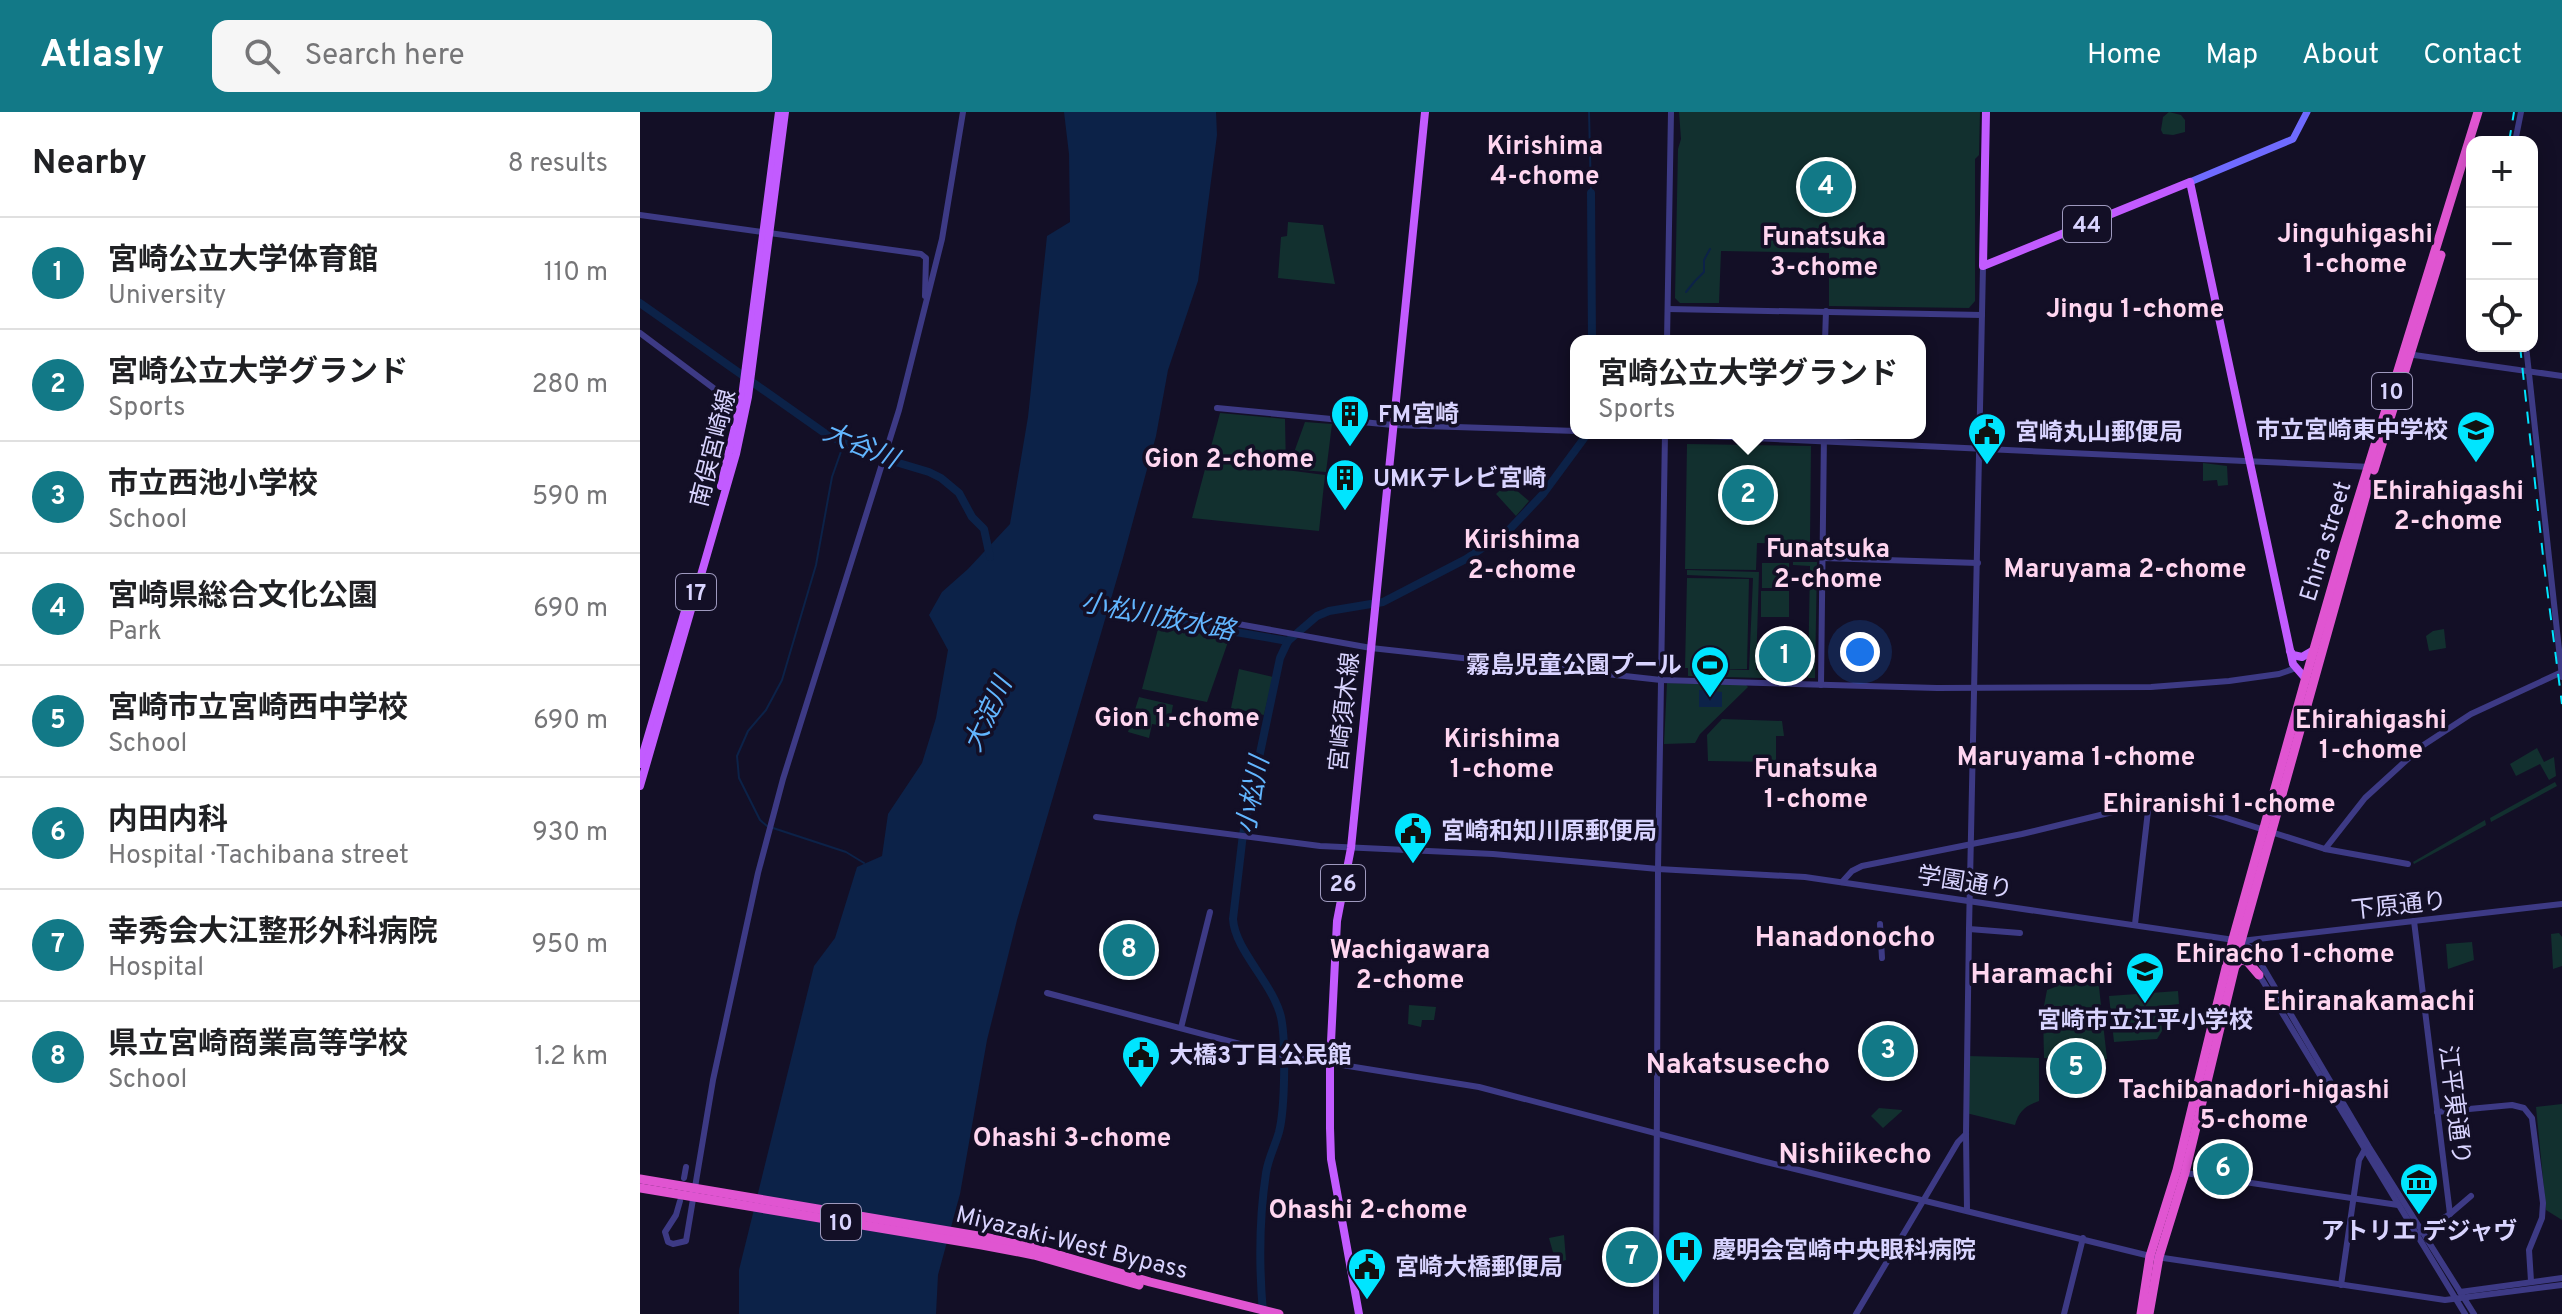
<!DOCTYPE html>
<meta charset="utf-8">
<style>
body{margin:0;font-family:Overpass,"Noto Sans JP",sans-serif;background:#f6f6f6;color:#202124}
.controls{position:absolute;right:24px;top:24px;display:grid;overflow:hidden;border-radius:16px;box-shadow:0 4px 20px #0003}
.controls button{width:72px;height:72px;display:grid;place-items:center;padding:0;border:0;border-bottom:2px solid #e0e0e0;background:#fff;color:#202124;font:40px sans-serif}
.you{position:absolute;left:1220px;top:540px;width:28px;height:28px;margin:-20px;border:6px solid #fff;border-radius:50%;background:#1a73e8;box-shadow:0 0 0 12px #1a73e833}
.badge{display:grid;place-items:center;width:52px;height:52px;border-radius:50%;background:#127987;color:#fff;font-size:26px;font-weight:700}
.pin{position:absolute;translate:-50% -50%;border:4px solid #fff;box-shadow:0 2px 8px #0006}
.popup{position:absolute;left:930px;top:223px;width:356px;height:104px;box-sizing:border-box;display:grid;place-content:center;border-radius:16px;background:#fff;filter:drop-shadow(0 2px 6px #0005);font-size:26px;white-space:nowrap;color:#757577}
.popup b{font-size:30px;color:#202124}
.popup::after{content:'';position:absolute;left:50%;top:100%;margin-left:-16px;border:16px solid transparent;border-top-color:#fff}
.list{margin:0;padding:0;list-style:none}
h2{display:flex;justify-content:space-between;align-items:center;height:104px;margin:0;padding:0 32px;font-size:34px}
h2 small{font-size:26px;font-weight:400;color:#757577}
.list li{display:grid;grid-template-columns:52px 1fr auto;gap:24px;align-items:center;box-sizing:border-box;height:112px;padding:0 32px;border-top:2px solid #e0e0e0}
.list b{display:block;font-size:30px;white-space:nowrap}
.list p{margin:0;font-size:26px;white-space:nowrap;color:#757577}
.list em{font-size:26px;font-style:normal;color:#757577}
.icon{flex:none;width:44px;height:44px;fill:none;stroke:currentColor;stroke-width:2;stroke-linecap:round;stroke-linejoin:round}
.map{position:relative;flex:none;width:1922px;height:1202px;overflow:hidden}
header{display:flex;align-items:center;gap:48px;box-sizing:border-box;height:112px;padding:0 40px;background:#127987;color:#fff}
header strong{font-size:38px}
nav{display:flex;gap:44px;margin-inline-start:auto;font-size:28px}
.search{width:560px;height:72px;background:#f6f6f6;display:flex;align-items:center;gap:20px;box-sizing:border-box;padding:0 28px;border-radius:16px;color:#757577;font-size:30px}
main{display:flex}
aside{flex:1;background:#fff}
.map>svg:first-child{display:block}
.green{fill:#12302f}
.water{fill:#0c2248}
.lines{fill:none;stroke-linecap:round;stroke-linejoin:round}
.stream{stroke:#0c2248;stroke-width:2}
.river{stroke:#0c2248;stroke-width:8}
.tertiary{stroke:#3d3a85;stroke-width:6}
.secondary{stroke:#6f6bff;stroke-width:7}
.primary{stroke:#c25bff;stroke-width:8}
.trunk{stroke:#e055d1;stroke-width:9}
.rail{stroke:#00e5ff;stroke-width:2;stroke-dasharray:12 10;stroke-linecap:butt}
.labels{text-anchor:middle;stroke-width:7;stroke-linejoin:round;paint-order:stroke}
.shield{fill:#130f26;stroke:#9e99be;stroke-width:2}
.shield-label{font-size:22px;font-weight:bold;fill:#d9d4ff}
.poi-label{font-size:24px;font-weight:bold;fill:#d9d4ff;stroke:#130f26;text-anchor:start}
.street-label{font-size:24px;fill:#d9d4ff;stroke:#130f26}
.neighbourhood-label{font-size:26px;font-weight:bold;fill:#ffd6f0;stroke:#130f26}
.water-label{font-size:26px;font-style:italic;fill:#62b6ff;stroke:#130f26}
.quarter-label{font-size:28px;font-weight:bold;fill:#ffd6f0;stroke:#130f26}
</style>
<header>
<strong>Atlasly</strong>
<div class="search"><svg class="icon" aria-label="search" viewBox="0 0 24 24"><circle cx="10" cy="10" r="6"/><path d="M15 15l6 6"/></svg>Search here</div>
<nav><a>Home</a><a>Map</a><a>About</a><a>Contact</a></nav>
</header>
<main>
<aside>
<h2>Nearby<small>8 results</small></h2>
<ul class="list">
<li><span class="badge">1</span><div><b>宮崎公立大学体育館</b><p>University</p></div><em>110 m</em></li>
<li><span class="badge">2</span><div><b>宮崎公立大学グランド</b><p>Sports</p></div><em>280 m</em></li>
<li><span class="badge">3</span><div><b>市立西池小学校</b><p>School</p></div><em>590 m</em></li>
<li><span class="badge">4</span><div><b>宮崎県総合文化公園</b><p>Park</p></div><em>690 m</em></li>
<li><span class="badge">5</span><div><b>宮崎市立宮崎西中学校</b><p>School</p></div><em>690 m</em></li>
<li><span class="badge">6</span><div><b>内田内科</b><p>Hospital · Tachibana street</p></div><em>930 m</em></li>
<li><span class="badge">7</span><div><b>幸秀会大江整形外科病院</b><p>Hospital</p></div><em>950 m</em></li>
<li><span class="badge">8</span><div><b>県立宮崎商業高等学校</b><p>School</p></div><em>1.2 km</em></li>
</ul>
</aside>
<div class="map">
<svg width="1922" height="1202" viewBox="0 0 1922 1202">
<rect width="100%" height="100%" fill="#130f26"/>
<g class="green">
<polygon points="1039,0 1340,0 1339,43 1335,47 1335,189 1329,196 1189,194 1189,141 1081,139 1079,191 1040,191 1035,186 1038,37 1041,27"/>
<polygon points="1529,0 1541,3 1545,8 1545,20 1533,23 1523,22 1521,18 1523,5"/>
<polygon points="648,110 683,113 695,172 638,166 641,125 647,124"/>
<polygon points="580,301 645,307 646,358 685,363 679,419 552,406"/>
<polygon points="665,310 692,312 686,360 648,357"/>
<polygon points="1047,332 1171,334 1170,432 1117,431 1116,458 1045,457"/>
<polygon points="1563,351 1587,354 1588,373 1578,374 1577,368 1563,369"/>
<polygon points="868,371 889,389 876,404 856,382"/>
<polygon points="1153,450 1177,450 1175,566 1168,566 1170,454 1153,453"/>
<rect x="1122" y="451" width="27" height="25"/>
<polygon points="1047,458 1119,460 1116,558 1164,560 1164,567 1048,564 1048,556 1045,556 1047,466 1109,467 1107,557 1069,557 1109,558 1113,466 1047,463"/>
<rect x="1121" y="479" width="28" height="26"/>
<polygon points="522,514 589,527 567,590 502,577 518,517"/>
<polygon points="1804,517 1806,536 1789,539 1786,524 1793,519"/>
<polygon points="599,557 633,565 624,603 591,596"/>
<polygon points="1027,571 1106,573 1108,575 1060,622 1055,631 1024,632"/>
<polygon points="499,585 533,593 529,615 512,612 509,626 488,620"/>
<polygon points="1082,607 1142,609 1144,624 1136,624 1136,650 1068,649 1067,623"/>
<polygon points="1897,636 1904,650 1914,645 1916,664 1909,668 1900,652 1876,664 1870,652"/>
<polygon points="1915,670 1917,674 1851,710 1850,706"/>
<polygon points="1845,708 1846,713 1774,752 1773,750"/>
<polygon points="1919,821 1922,825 1922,854 1913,857 1911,822"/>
<polygon points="1832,830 1834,848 1808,857 1806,832"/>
<polygon points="1457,857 1467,947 1404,946 1403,899 1407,878 1418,874 1416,866"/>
<polygon points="1538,879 1539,892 1520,894 1522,919 1517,927 1474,930 1469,884"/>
<polygon points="769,893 796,895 794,908 782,908 781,915 768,912"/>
<path d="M1327,944L1399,946V989C1385,994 1379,999 1375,1013L1326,1001Z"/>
<polygon points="1922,992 1922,1108 1906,1098 1896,995"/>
<polygon points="1239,996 1262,998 1262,999 1243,1016 1231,1004"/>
<polygon points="924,1123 926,1148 916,1151 909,1126"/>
</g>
<g class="water">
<polygon points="424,0 576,0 577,23 558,169 528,258 516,324 483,446 377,808 347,928 320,1082 298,1163 296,1202 99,1202 99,1158 174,854 195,826 217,755 242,744 248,702 282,651 296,606 308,538 289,503 302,480 328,457 370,412 388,305 407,124 430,110 429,42"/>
<polygon points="1059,578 1082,580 1082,595 1059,595"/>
</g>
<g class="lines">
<g class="stream">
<polyline points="949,0 951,81"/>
<polyline points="1056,168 1064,160 1064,148 1070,137"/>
<polyline points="1046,180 1055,169"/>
<polyline points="127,714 120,708 99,666 97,644 108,619 126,598 142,568 176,453 192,365 204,331"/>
<polyline points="133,716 206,740 224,751"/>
</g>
<g class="river">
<polyline points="951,81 952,229"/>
<polyline points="0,191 186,322 222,340 289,360 301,366 319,381 332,405 344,417 350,445"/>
<polyline points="461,494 501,504 648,529"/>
<path d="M623,1201C619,1155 619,1107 626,1061C628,1047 635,1034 639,1020C645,997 646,929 641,905C633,871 595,839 593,807L603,722L640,546L648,529L677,504L689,499L743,490L826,447L868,419L903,382L948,321"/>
</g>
<g class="tertiary">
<polyline points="1875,30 1881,0"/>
<polyline points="0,103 281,142 286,146 285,184"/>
<polyline points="1028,197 1342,203"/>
<polyline points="0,221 88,287 103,292"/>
<polyline points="1027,229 1031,0"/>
<polyline points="1185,229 1186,199"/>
<polyline points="1886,234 1922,565"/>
<polyline points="1767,242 1922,264"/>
<polyline points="577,296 753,313 936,319"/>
<polyline points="1004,321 1731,355"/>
<polyline points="1183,446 1338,451"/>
<polyline points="520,498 731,536 1021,568 1297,576 1511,575 1589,569 1639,562 1656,556"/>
<polyline points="1181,573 1184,321"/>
<polyline points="456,705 680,734 853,742 1018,757 1165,765 1601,829 1612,837 1617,845 1729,1035 1834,1202"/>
<polyline points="1685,737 1725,686 1782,634 1831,602 1922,560"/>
<polyline points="1202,770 1212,759 1222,754 1382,722 1526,687 1685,737 1768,752"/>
<polyline points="1774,809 1810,1102"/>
<polyline points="1240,812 1242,846"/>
<polyline points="1495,812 1509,690"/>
<polyline points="1329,817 1380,821"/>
<polyline points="1601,829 1612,851"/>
<polyline points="1601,829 1922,792"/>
<polyline points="1618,861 1825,1202"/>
<polyline points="407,881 646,944 839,975 1122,1049 1510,1144 1805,1188 1922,1173"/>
<polyline points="541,916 570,800"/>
<polyline points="1797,1000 1872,993 1884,996 1892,1006 1903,1091 1902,1106 1889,1138 1891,1169"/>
<polyline points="1545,1061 1758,1093"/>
<polyline points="44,1066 46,1055"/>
<polyline points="40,1089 36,1103 25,1120 28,1130 33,1132 46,1129 47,1123 73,968 118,761 143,667 259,298 302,127 323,0"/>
<polyline points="1327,1098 1326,1022 1329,817 1343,154"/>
<polyline points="1781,1120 1810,1102 1831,1084"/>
<polyline points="1701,1173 1719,1048 1724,1039"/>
<polyline points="1820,1180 1922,1166"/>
<polyline points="1016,1202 1018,757 1025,321"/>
<polyline points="1216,1202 1318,1030 1326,1022"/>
<polyline points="1424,1202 1443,1126"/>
</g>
<polyline class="secondary" points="1550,70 1653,27 1667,0"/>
<g class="primary">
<polyline points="1346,0 1343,154 1550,70 1653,552 1666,567"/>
<polyline points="81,374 102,285 139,0"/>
<polyline points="1650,539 1653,543 1662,545 1674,538"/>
<polyline points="0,652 45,499"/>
<polyline points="0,674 96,342 108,285 145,0"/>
<polyline points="719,1202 691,1047 690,1016 690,950 697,809 711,736 785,0"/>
</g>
<g class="trunk">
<polyline points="1734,358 1801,143"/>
<polyline points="1595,854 1600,848 1607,849 1619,863"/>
<polyline points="0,1067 344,1125 395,1136 510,1170 639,1202"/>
<polyline points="0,1076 342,1133 394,1143 499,1173"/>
<polyline points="1501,1202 1510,1144 1537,1058 1593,827 1668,558 1704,433 1838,0"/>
<polyline points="1509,1202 1519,1145 1545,1061 1601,829 1729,372"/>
</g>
<g class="rail">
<polyline points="1869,30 1874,0"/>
<polyline points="1880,234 1904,453 1922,592"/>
</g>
</g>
<defs>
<symbol id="building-pin" viewBox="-11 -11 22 30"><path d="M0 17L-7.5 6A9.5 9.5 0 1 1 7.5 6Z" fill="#00e5ff" stroke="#130f26"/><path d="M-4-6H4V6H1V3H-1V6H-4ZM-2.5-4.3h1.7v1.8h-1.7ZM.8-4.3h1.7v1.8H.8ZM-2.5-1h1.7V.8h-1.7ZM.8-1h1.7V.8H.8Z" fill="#111"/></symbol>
<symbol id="school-pin" viewBox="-11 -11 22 30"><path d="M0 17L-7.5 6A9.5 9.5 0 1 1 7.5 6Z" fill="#00e5ff" stroke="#130f26"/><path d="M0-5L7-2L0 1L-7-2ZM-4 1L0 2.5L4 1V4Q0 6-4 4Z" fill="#111"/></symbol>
<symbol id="civic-pin" viewBox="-11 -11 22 30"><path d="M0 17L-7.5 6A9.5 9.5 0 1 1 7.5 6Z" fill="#00e5ff" stroke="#130f26"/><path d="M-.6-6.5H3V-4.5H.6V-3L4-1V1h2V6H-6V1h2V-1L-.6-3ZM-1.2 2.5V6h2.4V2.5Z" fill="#111"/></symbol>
<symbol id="stadium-pin" viewBox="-11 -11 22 30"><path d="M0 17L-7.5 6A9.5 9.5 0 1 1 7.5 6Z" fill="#00e5ff" stroke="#130f26"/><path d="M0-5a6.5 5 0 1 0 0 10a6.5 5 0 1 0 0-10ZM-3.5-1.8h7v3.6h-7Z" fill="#111"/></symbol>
<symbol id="museum-pin" viewBox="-11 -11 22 30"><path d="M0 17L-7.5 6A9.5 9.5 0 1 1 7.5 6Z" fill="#00e5ff" stroke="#130f26"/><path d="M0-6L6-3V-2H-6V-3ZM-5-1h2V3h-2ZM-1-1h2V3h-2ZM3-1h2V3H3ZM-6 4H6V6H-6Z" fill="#111"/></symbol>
<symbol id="hospital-pin" viewBox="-11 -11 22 30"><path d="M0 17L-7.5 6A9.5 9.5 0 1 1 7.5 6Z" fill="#00e5ff" stroke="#130f26"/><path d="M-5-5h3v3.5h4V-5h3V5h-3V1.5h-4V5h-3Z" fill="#111"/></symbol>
</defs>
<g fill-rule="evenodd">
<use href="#building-pin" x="688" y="280" width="44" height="60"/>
<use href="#school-pin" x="1814" y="296" width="44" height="60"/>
<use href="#civic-pin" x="1325" y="298" width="44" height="60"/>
<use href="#building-pin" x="683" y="344" width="44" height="60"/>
<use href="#stadium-pin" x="1048" y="531" width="44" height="60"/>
<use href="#civic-pin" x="751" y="697" width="44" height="60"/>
<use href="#school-pin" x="1483" y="837" width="44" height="60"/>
<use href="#civic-pin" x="479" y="921" width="44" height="60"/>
<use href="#museum-pin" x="1757" y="1048" width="44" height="60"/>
<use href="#hospital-pin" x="1022" y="1116" width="44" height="60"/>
<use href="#civic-pin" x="705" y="1133" width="44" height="60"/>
</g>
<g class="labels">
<g class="shield">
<rect x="1423" y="94" width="48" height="36" rx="6"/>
<rect x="1732" y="261" width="40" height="36" rx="6"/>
<rect x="36" y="462" width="40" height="36" rx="6"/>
<rect x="681" y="753" width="44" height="36" rx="6"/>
<rect x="181" y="1092" width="40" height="36" rx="6"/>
</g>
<g class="shield-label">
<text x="1447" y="120">44</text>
<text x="1752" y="287">10</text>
<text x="56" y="488">17</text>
<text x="703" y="779">26</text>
<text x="201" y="1118">10</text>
</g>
<g class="poi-label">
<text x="738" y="310">FM宮崎</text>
<text x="1808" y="326" text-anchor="end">市立宮崎東中学校</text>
<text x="1375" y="328">宮崎丸山郵便局</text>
<text x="733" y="374">UMKテレビ宮崎</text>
<text x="1042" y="561" text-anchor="end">霧島児童公園プール</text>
<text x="801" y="727">宮崎和知川原郵便局</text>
<text x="1505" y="916" text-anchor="middle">宮崎市立江平小学校</text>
<text x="529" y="951">大橋3丁目公民館</text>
<text x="1779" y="1127" text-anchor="middle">アトリエ デジャヴ</text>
<text x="1072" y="1146">慶明会宮崎中央眼科病院</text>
<text x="755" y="1163">宮崎大橋郵便局</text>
</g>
<g class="street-label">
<text transform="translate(73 336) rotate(-76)" y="8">南俣宮崎線</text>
<text transform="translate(1685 429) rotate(-73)" y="8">Ehira street</text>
<text transform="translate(704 600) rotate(-84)" y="8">宮崎須木線</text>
<text transform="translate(1325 770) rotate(9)" y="8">学園通り</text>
<text transform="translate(1759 793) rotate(-6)" y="8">下原通り</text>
<text transform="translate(1815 993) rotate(83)" y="8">江平東通り</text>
<text transform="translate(432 1130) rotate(14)" y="8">Miyazaki-West Bypass</text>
</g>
<g class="neighbourhood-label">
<text x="905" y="42">Kirishima<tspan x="905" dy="30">4-chome</tspan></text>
<text x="1715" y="130">Jinguhigashi<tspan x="1715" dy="30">1-chome</tspan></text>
<text x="1184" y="133">Funatsuka<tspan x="1184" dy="30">3-chome</tspan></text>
<text x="1495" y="205">Jingu 1-chome</text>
<text x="589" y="355">Gion 2-chome</text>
<text x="1808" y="387">Ehirahigashi<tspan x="1808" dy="30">2-chome</tspan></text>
<text x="882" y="436">Kirishima<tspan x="882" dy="30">2-chome</tspan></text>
<text x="1188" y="445">Funatsuka<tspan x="1188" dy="30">2-chome</tspan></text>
<text x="1485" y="465">Maruyama 2-chome</text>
<text x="537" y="614">Gion 1-chome</text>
<text x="1731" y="616">Ehirahigashi<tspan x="1731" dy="30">1-chome</tspan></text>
<text x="862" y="635">Kirishima<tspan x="862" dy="30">1-chome</tspan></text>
<text x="1436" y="653">Maruyama 1-chome</text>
<text x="1176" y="665">Funatsuka<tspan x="1176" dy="30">1-chome</tspan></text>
<text x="1579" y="700">Ehiranishi 1-chome</text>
<text x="770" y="846">Wachigawara<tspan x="770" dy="30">2-chome</tspan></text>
<text x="1645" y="850">Ehiracho 1-chome</text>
<text x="1614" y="986">Tachibanadori-higashi<tspan x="1614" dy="30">5-chome</tspan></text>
<text x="432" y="1034">Ohashi 3-chome</text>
<text x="728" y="1106">Ohashi 2-chome</text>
</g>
<g class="water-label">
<text transform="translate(221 333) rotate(23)" y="9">大谷川</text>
<text transform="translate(518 504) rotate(11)" y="9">小松川放水路</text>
<text transform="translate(347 602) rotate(-65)" y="9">大淀川</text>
<text transform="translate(612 683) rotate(-79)" y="9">小松川</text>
</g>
<g class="quarter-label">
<text x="1205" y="834">Hanadonocho</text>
<text x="1402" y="871">Haramachi</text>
<text x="1729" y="898">Ehiranakamachi</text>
<text x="1098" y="961">Nakatsusecho</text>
<text x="1215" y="1051">Nishiikecho</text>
</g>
</g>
</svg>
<div class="controls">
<button>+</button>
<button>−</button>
<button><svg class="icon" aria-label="locate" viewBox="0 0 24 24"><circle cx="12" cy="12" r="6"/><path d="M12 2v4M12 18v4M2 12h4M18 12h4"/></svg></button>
</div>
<div class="you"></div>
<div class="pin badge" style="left:1145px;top:544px">1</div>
<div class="pin badge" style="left:1108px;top:383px">2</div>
<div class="popup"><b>宮崎公立大学グランド</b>Sports</div>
<div class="pin badge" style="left:1248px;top:939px">3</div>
<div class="pin badge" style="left:1186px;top:75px">4</div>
<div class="pin badge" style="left:1436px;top:956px">5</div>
<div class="pin badge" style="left:1583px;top:1057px">6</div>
<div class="pin badge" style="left:992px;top:1145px">7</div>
<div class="pin badge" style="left:489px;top:838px">8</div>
</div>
</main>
